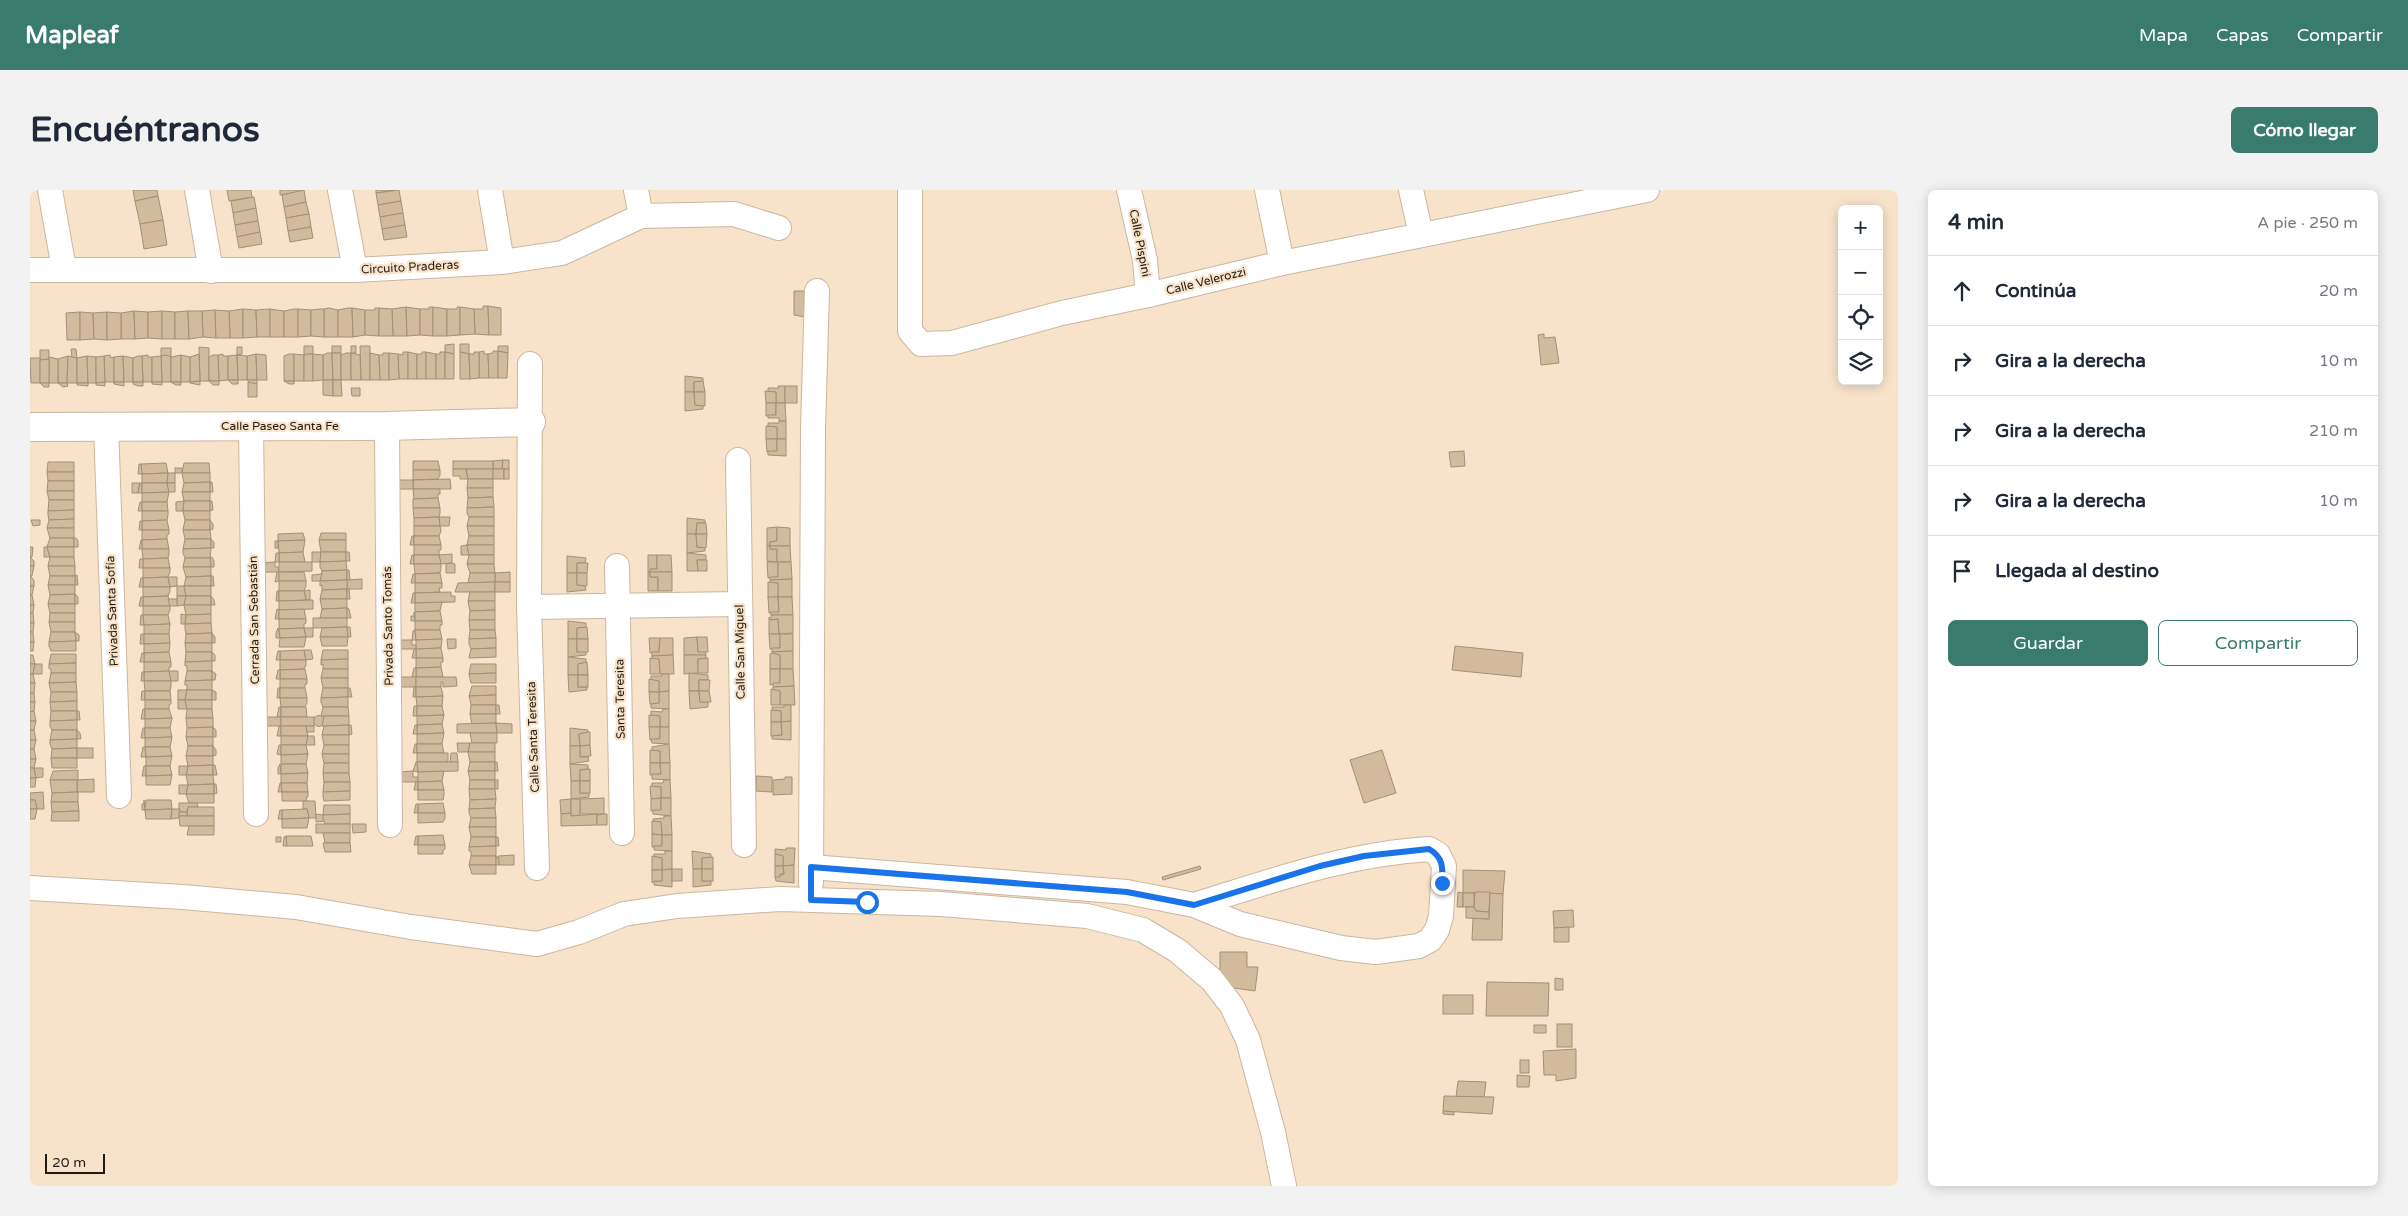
<!DOCTYPE html>
<html lang="es">
<meta charset="utf-8">
<style>
body{margin:0;font-family:"Varela Round",sans-serif;background:#f2f2f3;color:#1f2937}
.controls{position:absolute;right:15px;top:15px;display:grid;overflow:hidden;border-radius:8px;box-shadow:0 2px 12px #0003}
.controls button{width:45px;height:45px;display:grid;place-items:center;padding:0;border:0;border-bottom:1px solid #e0e1e3;background:#fff;color:#1f2937;font:25px sans-serif}
.scale{position:absolute;left:15px;bottom:12px;width:60px;box-sizing:border-box;padding-left:5px;border:2px solid #231b12;border-top:0;font-size:14px;line-height:18px;white-space:nowrap;color:#231b12;-webkit-text-stroke:4px #f8e3ca;paint-order:stroke}
.stop{position:absolute;width:15px;height:15px;margin:-11px;border:4px solid #1a73e8;border-radius:50%;background:#fff}
.stop.end{background:#1a73e8;border-color:#fff;box-shadow:0 1px 5px #0008}
.list{margin:0;padding:0;list-style:none}
h2{display:flex;justify-content:space-between;align-items:center;height:65px;margin:0;padding:0 20px;font-size:21px}
h2 small{font-size:16px;font-weight:400;color:#747a83}
.list li{display:grid;grid-template-columns:32px 1fr auto;gap:15px;align-items:center;box-sizing:border-box;height:70px;padding:0 20px;border-top:1px solid #e0e1e3}
.list b{display:block;font-size:19px;white-space:nowrap}
.list em{font-size:16px;font-style:normal;color:#747a83}
.actions{display:flex;gap:10px;padding:15px 20px}
.actions a{flex:1;padding:11px 0;border:1px solid #397c6e;border-radius:8px;text-align:center;font-size:18px;color:#397c6e}
.actions .main{background:#397c6e;color:#fff}
.icon{flex:none;width:28px;height:28px;fill:none;stroke:currentColor;stroke-width:2;stroke-linecap:round;stroke-linejoin:round}
.map{position:relative;flex:none;width:1868px;height:996px;overflow:hidden;border-radius:8px}
header{display:flex;align-items:center;gap:30px;box-sizing:border-box;height:70px;padding:0 25px;background:#397c6e;color:#fff}
header strong{font-size:24px}
nav{display:flex;gap:28px;margin-inline-start:auto;font-size:18px}
.intro{display:flex;align-items:center;justify-content:space-between;box-sizing:border-box;height:120px;padding:0 30px}
h1{margin:0;font-size:35px}
.button{padding:12px 22px;border-radius:8px;background:#397c6e;color:#fff;font-size:18px;font-weight:700}
main{display:flex;gap:30px;padding:0 30px}
aside{flex:1;background:#fff;border-radius:8px;box-shadow:0 2px 12px #0003}
.map>svg:first-child{display:block}
.building{fill:#d2ba9c;stroke:#a28f78}
.lines{fill:none;stroke-linecap:round;stroke-linejoin:round}
.minor-casing{stroke:#cbb79f;stroke-width:26}
.tertiary-casing{stroke:#cbb79f;stroke-width:30}
.minor{stroke:#fff;stroke-width:24}
.tertiary{stroke:#fff;stroke-width:28}
.route{stroke:#1a73e8;stroke-width:6}
.labels{text-anchor:middle;stroke-width:4.5;stroke-linejoin:round;paint-order:stroke}
.street-label{font-size:12px;fill:#231b12;stroke:#f8e3ca}
</style>
<header>
<strong>Mapleaf</strong>
<nav><a>Mapa</a><a>Capas</a><a>Compartir</a></nav>
</header>
<div class="intro"><h1>Encuéntranos</h1><a class="button">Cómo llegar</a></div>
<main>
<div class="map">
<svg width="1868" height="996" viewBox="0 0 1868 996">
<rect width="100%" height="100%" fill="#f8e3ca"/>
<g class="building">
<polygon points="103,0 127,0 128,6 105,11"/>
<polygon points="197,0 221,0 222,7 199,11"/>
<polygon points="250,0 273,0 274,1 250,5"/>
<polygon points="274,0 276,12 254,17 252,5"/>
<polygon points="346,0 366,0 346,3"/>
<polygon points="369,0 371,11 348,15 346,3"/>
<polygon points="128,6 133,30 110,34 105,11"/>
<polygon points="224,7 226,18 203,23 201,11"/>
<polygon points="371,11 373,23 350,27 348,15"/>
<polygon points="276,12 279,24 256,28 254,17"/>
<polygon points="226,18 228,31 205,35 203,23"/>
<polygon points="373,23 375,35 352,39 350,27"/>
<polygon points="279,24 281,37 258,41 256,28"/>
<polygon points="133,30 137,55 114,59 110,34"/>
<polygon points="228,31 230,42 207,47 205,35"/>
<polygon points="375,35 377,47 354,50 352,39"/>
<polygon points="281,37 283,48 260,52 258,41"/>
<polygon points="230,42 232,54 209,58 207,47"/>
<polygon points="764,101 775,101 775,127 764,125"/>
<polygon points="453,116 458,116 459,145 445,144 444,119 453,119"/>
<polygon points="458,116 471,118 471,145 459,145"/>
<polygon points="376,117 377,146 363,146 362,119"/>
<polygon points="376,117 390,119 390,145 377,146"/>
<polygon points="399,117 403,117 403,146 390,145 390,119 399,119"/>
<polygon points="403,117 417,119 417,146 403,146"/>
<polygon points="427,117 430,117 430,145 417,146 417,119 427,119"/>
<polygon points="430,117 444,119 445,144 430,145"/>
<polygon points="299,118 308,120 308,147 294,147 294,119"/>
<polygon points="318,118 322,118 323,147 308,147 308,120"/>
<polygon points="322,118 335,120 335,145 323,147"/>
<polygon points="345,118 349,118 349,146 335,145 335,120 345,120"/>
<polygon points="349,118 362,119 363,146 349,146"/>
<polygon points="213,119 213,148 200,148 199,121"/>
<polygon points="213,119 226,120 227,147 213,148"/>
<polygon points="240,119 240,147 227,147 226,120"/>
<polygon points="240,119 254,121 254,147 240,147"/>
<polygon points="264,119 268,119 268,147 254,147 254,121"/>
<polygon points="268,119 281,120 281,146 268,147"/>
<polygon points="290,119 294,119 294,147 281,146 281,120"/>
<polygon points="185,120 186,148 173,147 172,121"/>
<polygon points="185,120 199,121 200,148 186,148"/>
<polygon points="104,121 105,149 91,149 91,123"/>
<polygon points="104,121 118,122 118,148 105,149"/>
<polygon points="132,121 132,149 118,148 118,122"/>
<polygon points="132,121 145,122 145,149 132,149"/>
<polygon points="158,121 159,149 145,149 145,122"/>
<polygon points="158,121 172,121 173,147 159,149"/>
<polygon points="50,122 50,150 37,150 36,123"/>
<polygon points="50,122 63,123 64,149 50,150"/>
<polygon points="77,122 77,150 64,149 63,123"/>
<polygon points="77,122 91,123 91,149 77,150"/>
<polygon points="1514,144 1514,148 1525,147 1529,173 1511,175 1508,145"/>
<polygon points="424,154 424,164 415,162 415,155"/>
<polygon points="430,154 439,154 439,164 430,162"/>
<polygon points="274,156 283,156 283,164 274,165"/>
<rect x="302" y="156" width="9" height="7"/>
<rect x="321" y="156" width="5" height="7"/>
<polygon points="330,156 340,156 340,190 331,190"/>
<polygon points="468,156 478,156 478,163 468,161"/>
<polygon points="169,157 179,158 179,191 170,191"/>
<polygon points="207,157 212,157 212,164 207,165"/>
<polygon points="131,158 141,158 141,167 131,166"/>
<polygon points="41,159 46,159 47,168 42,168"/>
<polygon points="10,160 19,160 19,169 10,170"/>
<polygon points="454,161 454,164 458,164 459,188 449,188 449,162"/>
<polygon points="463,161 468,161 468,188 459,188 458,164 463,163"/>
<polygon points="468,161 478,163 477,188 468,188"/>
<polygon points="373,162 378,162 378,189 369,189 368,164 373,165"/>
<polygon points="378,162 387,164 387,189 378,189"/>
<polygon points="392,162 396,162 396,189 387,189 387,164 392,164"/>
<polygon points="396,162 406,164 406,189 396,189"/>
<polygon points="410,162 415,162 415,189 406,189 406,164 410,164"/>
<polygon points="415,162 424,164 424,189 415,189"/>
<polygon points="430,162 439,164 440,189 430,189"/>
<polygon points="444,162 449,162 449,188 440,189 439,164 444,164"/>
<polygon points="297,163 302,163 303,190 293,190 293,165"/>
<polygon points="302,163 311,163 311,190 303,190"/>
<polygon points="316,163 321,163 321,190 311,190 311,165"/>
<polygon points="321,163 330,165 331,190 321,190"/>
<polygon points="340,163 349,165 350,190 340,190"/>
<polygon points="353,163 359,163 359,190 350,190 349,165 353,165"/>
<polygon points="359,163 368,164 369,189 359,190"/>
<polygon points="169,164 170,191 160,192 160,167"/>
<polygon points="193,164 193,166 198,166 198,190 189,191 188,165"/>
<polygon points="226,164 227,190 217,190 217,166"/>
<polygon points="226,164 236,165 237,190 227,190"/>
<polygon points="259,164 264,164 264,191 254,191 254,166"/>
<polygon points="264,164 274,165 274,191 264,191"/>
<polygon points="278,164 283,164 283,191 274,191 274,165"/>
<polygon points="283,164 293,165 293,190 283,191"/>
<polygon points="80,165 81,168 84,167 84,192 75,192 74,166"/>
<polygon points="118,165 118,167 122,167 122,192 113,192 112,166"/>
<polygon points="136,165 141,167 141,192 132,192 131,166"/>
<polygon points="151,165 151,192 141,192 141,167"/>
<polygon points="151,165 160,167 160,192 151,192"/>
<polygon points="183,165 188,165 189,191 179,191 179,167"/>
<polygon points="207,165 208,190 198,190 198,166"/>
<polygon points="207,165 217,166 217,190 208,190"/>
<polygon points="38,166 37,193 28,193 28,169"/>
<polygon points="38,166 47,168 47,193 37,193"/>
<polygon points="57,166 58,193 47,193 47,168"/>
<polygon points="57,166 66,167 66,193 58,193"/>
<polygon points="74,166 75,192 66,193 66,167"/>
<polygon points="93,166 94,192 84,192 84,167"/>
<polygon points="93,166 103,168 103,192 94,192"/>
<polygon points="108,166 112,166 113,192 103,192 103,168"/>
<polygon points="131,166 132,192 122,192 122,167"/>
<polygon points="19,167 28,169 28,193 19,193"/>
<polygon points="0,168 10,168 10,193 1,193"/>
<polygon points="19,169 19,193 10,193 10,170"/>
<polygon points="655,186 673,188 673,192 664,192 664,202 655,202"/>
<polygon points="198,190 208,190 208,194 202,194"/>
<polygon points="217,190 227,190 227,194 221,194"/>
<polygon points="293,190 303,190 303,206 293,205"/>
<polygon points="303,190 311,190 312,206 303,206"/>
<polygon points="170,191 170,195 160,193 160,192"/>
<polygon points="179,191 189,191 189,195 183,195"/>
<polygon points="254,191 264,191 264,194 259,194"/>
<polygon points="673,191 675,202 664,202 664,192"/>
<polygon points="75,192 75,196 66,195 66,193"/>
<polygon points="84,192 94,192 94,196 84,194"/>
<polygon points="103,192 113,192 113,196 108,196 103,194"/>
<polygon points="122,192 132,192 132,195 122,194"/>
<polygon points="141,192 151,192 151,195 146,195"/>
<polygon points="218,192 227,194 227,207 218,207"/>
<polygon points="10,193 19,193 19,197 14,197"/>
<polygon points="28,193 37,193 38,196 33,197"/>
<polygon points="47,193 58,193 58,196 47,195"/>
<polygon points="748,196 755,196 755,213 746,213 746,202 738,202 738,198 749,198"/>
<rect x="755" y="196" width="12" height="17"/>
<polygon points="321,198 330,198 330,206 322,206"/>
<polygon points="735,201 746,202 746,213 736,213"/>
<polygon points="655,202 664,202 665,215 673,215 673,219 655,221"/>
<polygon points="664,202 675,202 675,216 665,215"/>
<polygon points="736,213 746,213 746,225 736,226"/>
<polygon points="746,213 755,213 756,231 749,231 749,228 738,228 738,225 746,225"/>
<polygon points="749,231 756,231 756,249 747,249 747,237 738,237 738,233 749,233"/>
<polygon points="736,236 747,237 747,249 736,249"/>
<polygon points="736,249 747,249 747,261 737,262"/>
<polygon points="747,249 756,249 756,266 738,265 738,261 747,261"/>
<polygon points="1434,261 1435,276 1421,277 1419,262"/>
<polygon points="473,270 472,279 463,279 463,271"/>
<polygon points="473,270 479,270 479,279 472,279"/>
<polygon points="383,271 408,271 410,280 383,280"/>
<rect x="423" y="271" width="40" height="8"/>
<polygon points="18,272 44,272 44,282 17,282"/>
<polygon points="136,273 138,283 112,284 111,274"/>
<polygon points="154,273 179,273 180,283 152,283"/>
<polygon points="109,274 111,274 112,284 108,284"/>
<rect x="145" y="278" width="7" height="5"/>
<polygon points="423,279 436,279 438,289 430,289 430,286 423,286"/>
<polygon points="436,279 463,279 463,289 438,289"/>
<rect x="463" y="279" width="11" height="10"/>
<rect x="474" y="279" width="5" height="10"/>
<polygon points="383,280 410,280 410,285 408,289 383,290"/>
<polygon points="17,282 44,282 44,291 18,291"/>
<polygon points="138,283 137,293 112,293 112,284"/>
<polygon points="138,283 145,283 145,293 137,293"/>
<polygon points="152,283 180,283 180,292 154,293"/>
<polygon points="420,289 421,299 383,299 383,290"/>
<polygon points="438,289 463,289 463,298 437,298"/>
<polygon points="367,290 383,290 383,299 368,299"/>
<polygon points="18,291 44,291 44,301 17,301"/>
<polygon points="180,292 180,302 152,302 154,293"/>
<polygon points="180,292 182,292 183,302 180,302"/>
<polygon points="102,293 110,293 108,303 102,303"/>
<polygon points="110,293 112,293 112,303 108,303"/>
<polygon points="112,293 137,293 139,302 112,303"/>
<polygon points="137,293 145,293 145,302 139,302"/>
<polygon points="437,298 463,298 463,307 438,308"/>
<polygon points="383,299 410,299 410,304 408,304 408,308 384,309"/>
<polygon points="17,301 44,301 44,310 19,310"/>
<polygon points="139,302 137,312 112,312 112,303"/>
<polygon points="152,302 180,302 180,311 154,311"/>
<polygon points="463,307 464,317 437,318 438,308"/>
<polygon points="408,308 410,318 383,318 383,309"/>
<polygon points="19,310 44,310 44,320 18,321"/>
<polygon points="154,311 153,321 146,321 146,312"/>
<polygon points="154,311 180,311 180,321 153,321"/>
<polygon points="180,311 182,311 183,320 180,321"/>
<polygon points="110,312 112,312 112,321 108,321"/>
<polygon points="112,312 137,312 138,321 112,321"/>
<polygon points="464,317 464,327 439,327 437,323 437,318"/>
<polygon points="383,318 410,318 410,323 409,327 384,328"/>
<polygon points="44,320 44,329 19,330 18,325 18,321"/>
<polygon points="112,321 138,321 138,325 137,330 112,331"/>
<polygon points="153,321 180,321 180,330 155,330"/>
<polygon points="409,327 410,336 384,336 384,328"/>
<polygon points="409,327 420,327 419,336 410,336"/>
<polygon points="439,327 464,327 464,336 437,336"/>
<polygon points="657,328 675,330 675,333 667,333 666,344 657,344"/>
<polygon points="44,329 44,338 17,338 19,330"/>
<polygon points="1,330 10,330 10,335 3,336"/>
<polygon points="137,330 139,340 112,340 112,331"/>
<polygon points="155,330 180,330 180,340 153,340"/>
<polygon points="180,330 183,334 183,339 180,340"/>
<polygon points="110,331 112,331 112,340 109,340"/>
<polygon points="667,333 676,333 677,344 666,344"/>
<polygon points="384,336 410,336 411,341 409,346 384,346"/>
<polygon points="437,336 464,336 464,346 439,346"/>
<polygon points="747,337 747,351 740,352 740,356 737,356 737,338"/>
<polygon points="747,337 760,338 760,356 740,356 740,352 747,351"/>
<polygon points="17,338 44,338 44,348 20,348"/>
<polygon points="112,340 139,340 139,344 137,345 137,349 112,350"/>
<polygon points="153,340 180,340 181,349 155,349"/>
<polygon points="273,343 275,350 248,351 248,344"/>
<polygon points="291,343 316,343 316,350 289,350"/>
<polygon points="657,344 666,344 667,357 675,357 675,361 657,363"/>
<polygon points="666,344 677,344 676,358 667,357"/>
<polygon points="382,346 384,346 384,355 380,355"/>
<polygon points="384,346 409,346 411,355 384,355"/>
<polygon points="439,346 464,346 464,355 437,355"/>
<polygon points="20,348 44,348 44,357 17,357"/>
<polygon points="44,348 46,348 48,351 48,357 44,357"/>
<polygon points="137,349 139,359 112,359 112,350"/>
<polygon points="155,349 181,349 181,358 153,359"/>
<polygon points="181,349 184,352 184,358 181,358"/>
<polygon points="111,350 112,350 112,359 109,359"/>
<polygon points="275,350 273,362 249,363 248,351"/>
<polygon points="289,350 316,350 316,362 291,362"/>
<rect x="245" y="351" width="3" height="7"/>
<polygon points="384,355 411,355 411,360 409,360 409,365 384,365"/>
<polygon points="437,355 439,365 431,365 431,356"/>
<polygon points="437,355 464,355 464,365 439,365"/>
<polygon points="737,356 740,356 740,359 747,359 747,372 737,371"/>
<polygon points="740,356 760,356 761,372 747,372 747,359 740,359"/>
<polygon points="0,357 3,357 2,367 0,367"/>
<polygon points="14,357 17,357 20,367 14,367"/>
<polygon points="17,357 44,357 44,367 20,367"/>
<polygon points="181,358 180,368 155,368 153,363 153,359"/>
<polygon points="112,359 139,359 139,364 138,368 113,369"/>
<polygon points="273,362 275,372 249,372 249,363"/>
<polygon points="282,362 291,362 290,372 282,372"/>
<polygon points="291,362 316,362 316,371 290,372"/>
<polygon points="316,362 319,362 320,371 316,371"/>
<polygon points="246,363 249,363 249,372 245,372"/>
<polygon points="657,363 676,365 676,370 667,370 668,381 657,381"/>
<polygon points="422,364 422,373 411,374 409,365"/>
<polygon points="382,365 384,365 384,374 380,374"/>
<polygon points="384,365 409,365 411,374 384,374"/>
<polygon points="439,365 464,365 464,374 437,374"/>
<polygon points="618,365 627,365 627,379 620,379 620,382 618,382"/>
<polygon points="627,365 641,365 642,382 620,382 620,379 627,379"/>
<polygon points="537,366 556,368 555,373 547,373 547,383 537,383"/>
<polygon points="0,367 4,371 4,376 0,376"/>
<polygon points="20,367 44,367 45,376 18,376"/>
<polygon points="182,367 184,371 184,377 181,377 180,368"/>
<polygon points="138,368 140,378 113,378 113,369"/>
<polygon points="155,368 180,368 181,377 153,377"/>
<polygon points="110,369 113,369 113,378 109,378"/>
<polygon points="667,370 677,370 677,381 668,381"/>
<polygon points="316,371 317,380 292,381 290,377 290,372"/>
<polygon points="245,372 245,377 249,377 249,382 233,382 232,373"/>
<polygon points="249,372 282,372 282,381 249,382"/>
<polygon points="737,372 748,372 748,387 738,388"/>
<polygon points="748,372 761,372 762,389 740,390 740,387 748,387"/>
<polygon points="422,373 425,374 425,383 416,383 416,374"/>
<polygon points="547,373 558,373 557,383 547,383"/>
<polygon points="384,374 411,374 411,379 410,383 385,384"/>
<polygon points="437,374 464,374 465,383 440,383"/>
<polygon points="0,376 4,376 2,386 0,386"/>
<polygon points="18,376 45,376 45,386 20,386"/>
<polygon points="153,377 181,377 181,386 156,387"/>
<polygon points="113,378 140,378 140,382 138,387 113,388"/>
<polygon points="317,380 317,390 290,391 292,381"/>
<polygon points="317,380 319,380 320,390 317,390"/>
<polygon points="247,382 249,382 249,391 245,392"/>
<polygon points="249,382 274,382 276,391 249,391"/>
<polygon points="480,382 480,392 465,392 465,383"/>
<polygon points="618,382 620,382 620,387 628,387 628,401 618,401"/>
<polygon points="620,382 642,382 642,401 628,401 628,387 620,387"/>
<polygon points="410,383 412,393 385,393 385,384"/>
<polygon points="440,383 465,383 465,392 438,393"/>
<polygon points="537,383 547,383 547,395 555,396 556,400 537,402"/>
<polygon points="547,383 557,383 557,396 547,395"/>
<polygon points="292,384 290,391 282,391 282,385"/>
<polygon points="383,384 385,384 385,393 381,393"/>
<polygon points="47,385 48,395 45,395 45,386"/>
<polygon points="0,386 4,390 4,396 0,396"/>
<polygon points="20,386 45,386 45,395 18,395"/>
<polygon points="181,386 181,396 154,396 156,387"/>
<polygon points="181,386 183,386 184,396 181,396"/>
<polygon points="138,387 140,397 113,397 113,388"/>
<polygon points="138,387 147,387 147,396 140,397"/>
<polygon points="111,388 113,388 113,397 109,397"/>
<polygon points="332,389 332,399 317,399 317,390"/>
<polygon points="762,389 762,407 748,407 748,393 740,393 740,390"/>
<polygon points="317,390 317,399 292,400 292,395 290,396 290,391"/>
<polygon points="249,391 276,391 276,396 274,401 249,401"/>
<polygon points="465,392 465,402 425,402 428,393"/>
<rect x="465" y="392" width="15" height="10"/>
<polygon points="738,392 748,393 748,407 738,408"/>
<polygon points="385,393 412,393 412,398 409,398 410,402 385,403"/>
<polygon points="18,395 45,395 45,404 20,405"/>
<polygon points="0,396 4,396 2,405 0,405"/>
<polygon points="147,396 154,396 156,406 147,406"/>
<polygon points="154,396 181,396 181,406 156,406"/>
<polygon points="113,397 140,397 140,401 138,406 113,407"/>
<polygon points="317,399 317,409 290,409 292,400"/>
<polygon points="317,399 319,399 320,409 317,409"/>
<polygon points="280,400 280,410 276,410 274,401"/>
<polygon points="247,401 249,401 249,411 246,411"/>
<polygon points="249,401 274,401 276,410 249,411"/>
<polygon points="421,402 421,406 425,406 425,412 385,413 385,403"/>
<polygon points="440,402 465,402 465,411 438,411"/>
<polygon points="383,403 385,403 385,413 381,413"/>
<polygon points="45,404 45,414 18,414 20,405"/>
<polygon points="45,404 48,407 48,414 45,414"/>
<polygon points="0,405 2,405 4,415 0,415"/>
<polygon points="138,406 140,416 113,416 113,407"/>
<polygon points="147,406 156,406 154,415 147,416"/>
<polygon points="156,406 181,406 181,415 154,415"/>
<polygon points="181,406 184,410 185,415 181,415"/>
<polygon points="111,407 113,407 113,416 109,416"/>
<polygon points="738,407 748,407 749,422 739,423"/>
<polygon points="748,407 762,407 763,425 741,425 741,422 749,422"/>
<polygon points="138,409 147,409 147,416 140,416"/>
<polygon points="290,409 317,409 317,418 292,419"/>
<polygon points="283,410 283,419 249,420 249,411"/>
<polygon points="438,411 465,411 465,420 440,421"/>
<polygon points="412,412 410,421 385,422 385,413"/>
<polygon points="18,414 45,414 45,423 20,423"/>
<polygon points="0,415 4,415 3,423 0,423"/>
<polygon points="154,415 181,415 181,424 156,425"/>
<polygon points="113,416 140,416 140,420 138,425 113,425"/>
<polygon points="317,418 317,428 290,428 292,419"/>
<polygon points="317,418 319,419 321,428 317,428"/>
<polygon points="247,419 249,420 249,429 245,429"/>
<polygon points="274,419 276,429 249,429 249,420"/>
<polygon points="465,420 465,430 439,430 440,421"/>
<polygon points="410,421 412,431 385,431 385,422"/>
<polygon points="384,422 385,431 381,431 381,426 384,426"/>
<polygon points="0,423 3,423 4,433 0,433"/>
<polygon points="20,423 45,423 45,432 19,432"/>
<polygon points="151,424 156,425 155,434 151,434"/>
<polygon points="181,424 181,433 155,434 156,425"/>
<polygon points="111,425 113,425 114,435 110,435"/>
<polygon points="113,425 138,425 140,434 114,435"/>
<polygon points="741,425 763,425 763,443 749,444 748,429 741,430"/>
<polygon points="739,427 741,430 748,429 749,444 739,444"/>
<polygon points="283,428 317,428 317,437 283,438"/>
<polygon points="249,429 276,429 276,433 274,434 274,438 249,439"/>
<polygon points="439,430 465,430 465,440 440,440"/>
<polygon points="385,431 412,431 412,435 410,435 410,440 385,440"/>
<polygon points="538,431 556,433 556,438 547,438 547,449 538,449"/>
<polygon points="19,432 45,432 45,442 21,442"/>
<polygon points="0,433 4,433 3,442 0,442"/>
<polygon points="181,433 182,443 156,444 155,439 155,434"/>
<polygon points="140,434 139,444 114,444 114,435"/>
<polygon points="317,437 318,447 290,447 292,438"/>
<polygon points="317,437 320,437 321,447 318,447"/>
<polygon points="557,437 558,449 547,449 547,438"/>
<polygon points="248,438 250,448 246,448 246,443"/>
<polygon points="274,438 276,447 250,448 249,439"/>
<polygon points="274,438 283,438 283,447 276,447"/>
<polygon points="385,440 386,450 382,450 383,441"/>
<polygon points="385,440 410,440 412,449 386,450"/>
<polygon points="440,440 465,440 466,448 439,449"/>
<polygon points="0,442 3,442 4,452 0,452"/>
<polygon points="21,442 45,442 46,451 19,452"/>
<polygon points="45,442 49,445 49,451 46,451"/>
<polygon points="182,443 182,453 155,453 156,444"/>
<polygon points="182,443 185,447 185,453 182,453"/>
<polygon points="111,444 114,444 114,454 110,454"/>
<polygon points="114,444 139,444 140,453 114,454"/>
<polygon points="739,444 750,444 750,458 740,459"/>
<polygon points="750,444 763,444 763,461 742,462 742,458 750,458"/>
<polygon points="276,447 274,457 249,457 250,448"/>
<polygon points="290,447 318,447 317,456 292,456"/>
<polygon points="667,447 668,462 675,461 676,465 654,465 654,448"/>
<polygon points="667,447 677,447 678,462 668,462"/>
<polygon points="466,448 466,458 441,459 439,454 439,449"/>
<polygon points="619,448 630,448 629,462 620,463"/>
<polygon points="630,448 643,448 643,465 622,466 622,462 629,462"/>
<polygon points="412,449 411,458 386,459 386,450"/>
<polygon points="417,449 426,449 426,458 418,459"/>
<polygon points="538,449 547,449 547,462 556,461 556,465 538,467"/>
<rect x="547" y="449" width="11" height="13"/>
<polygon points="370,450 382,450 382,455 386,455 386,459 370,459"/>
<polygon points="46,451 46,461 21,461 19,456 19,452"/>
<polygon points="0,452 4,452 3,461 0,461"/>
<polygon points="140,453 139,462 114,463 114,454"/>
<polygon points="155,453 182,453 182,462 156,462"/>
<polygon points="1425,456 1493,463 1491,487 1422,480"/>
<polygon points="411,458 413,468 386,468 386,459"/>
<polygon points="466,458 466,467 439,468 441,459"/>
<polygon points="384,459 386,459 386,468 382,468"/>
<polygon points="274,460 276,470 250,470 250,461"/>
<polygon points="274,460 281,460 283,469 276,470"/>
<polygon points="293,460 318,460 318,469 291,470"/>
<polygon points="248,461 250,461 250,470 246,470"/>
<polygon points="763,461 763,479 750,479 750,465 742,465 742,462"/>
<polygon points="139,462 141,472 114,472 114,463"/>
<polygon points="156,462 182,462 182,471 155,472"/>
<polygon points="182,462 185,465 185,471 182,471"/>
<polygon points="112,463 114,463 114,472 110,472"/>
<polygon points="742,463 750,465 750,479 740,479 740,464"/>
<polygon points="21,464 46,464 46,473 19,474"/>
<polygon points="0,465 3,465 5,474 0,474"/>
<polygon points="643,465 644,484 630,484 629,469 622,470 622,466"/>
<polygon points="654,465 676,465 676,469 668,469 668,483 654,484"/>
<polygon points="538,467 556,469 556,473 548,474 548,485 538,485"/>
<polygon points="386,468 413,468 413,472 411,472 411,477 386,478"/>
<polygon points="620,468 629,469 630,484 620,484"/>
<polygon points="678,468 678,483 668,483 668,469"/>
<polygon points="318,469 318,479 293,479 293,474 291,475 291,470"/>
<polygon points="250,470 276,470 276,475 274,479 250,480"/>
<polygon points="182,471 182,481 157,481 157,476 155,476 155,472"/>
<polygon points="114,472 141,472 141,477 139,477 139,481 114,482"/>
<polygon points="557,472 558,485 548,485 548,474"/>
<polygon points="46,473 46,483 21,483 21,479 19,479 19,474"/>
<polygon points="0,474 5,474 3,484 0,484"/>
<polygon points="5,474 12,474 12,484 3,484"/>
<polygon points="441,474 466,474 466,483 439,484"/>
<polygon points="411,477 413,487 386,487 386,478"/>
<polygon points="384,478 386,478 386,487 382,487"/>
<polygon points="275,479 277,489 250,489 250,480"/>
<polygon points="293,479 318,479 318,488 291,488"/>
<polygon points="740,479 750,479 750,493 740,495"/>
<polygon points="750,479 763,479 764,496 743,497 743,493 750,493"/>
<polygon points="248,480 250,480 250,489 246,489"/>
<polygon points="139,481 141,491 114,491 114,482"/>
<polygon points="139,481 148,481 148,491 141,491"/>
<polygon points="157,481 182,481 182,490 155,491"/>
<polygon points="182,481 186,484 185,490 182,490"/>
<polygon points="112,482 114,482 114,491 111,491"/>
<polygon points="21,483 46,483 46,492 19,493"/>
<polygon points="466,483 466,493 441,493 439,484"/>
<polygon points="659,483 678,485 678,490 669,490 669,501 659,501"/>
<polygon points="0,484 3,484 5,493 0,493"/>
<polygon points="632,484 639,484 639,501 629,502 629,491 621,491 621,486 632,486"/>
<polygon points="538,485 548,485 548,497 557,497 557,500 539,502"/>
<rect x="548" y="485" width="10" height="12"/>
<rect x="370" y="487" width="16" height="10"/>
<polygon points="386,487 426,487 427,496 413,497 413,492 411,492 411,497 386,497"/>
<polygon points="291,488 318,488 318,498 293,498"/>
<polygon points="250,489 277,489 277,494 275,494 275,498 250,498"/>
<polygon points="619,489 629,491 629,502 619,502"/>
<polygon points="182,490 182,500 157,500 157,495 155,495 155,491"/>
<polygon points="669,490 680,490 679,501 669,501"/>
<polygon points="114,491 141,491 141,496 140,501 115,501"/>
<polygon points="46,492 47,502 21,502 20,498 19,493"/>
<polygon points="0,493 5,493 4,503 0,503"/>
<polygon points="442,496 466,496 466,505 439,506"/>
<polygon points="764,496 765,515 750,515 750,501 743,501 743,497"/>
<polygon points="384,497 386,497 386,507 383,507"/>
<polygon points="386,497 411,497 413,506 386,507"/>
<polygon points="248,498 250,498 250,508 247,508"/>
<polygon points="250,498 275,498 277,508 250,508"/>
<polygon points="293,498 318,498 318,507 291,508"/>
<polygon points="318,498 320,498 322,507 318,507"/>
<polygon points="741,499 750,501 750,515 741,515"/>
<polygon points="148,500 157,500 155,510 148,510"/>
<polygon points="157,500 182,500 182,510 155,510"/>
<polygon points="182,500 186,502 186,510 182,510"/>
<polygon points="112,501 115,501 115,510 111,510"/>
<polygon points="115,501 140,501 141,510 115,510"/>
<polygon points="639,501 639,519 621,518 621,513 629,513 629,502"/>
<polygon points="659,501 669,501 670,512 678,512 678,517 660,519"/>
<polygon points="669,501 679,501 681,512 670,512"/>
<polygon points="21,502 47,502 47,511 20,512"/>
<polygon points="619,502 629,502 629,513 620,514"/>
<polygon points="0,503 4,503 5,512 0,512"/>
<polygon points="466,505 466,515 441,515 440,510 439,506"/>
<polygon points="413,506 412,516 387,516 386,507"/>
<polygon points="318,507 318,517 293,517 291,512 291,508"/>
<polygon points="250,508 277,508 277,513 275,517 251,517"/>
<polygon points="115,510 141,510 141,514 139,515 139,519 115,519"/>
<polygon points="148,510 155,510 157,519 148,519"/>
<polygon points="155,510 182,510 182,519 157,519"/>
<polygon points="47,511 47,521 21,521 20,512"/>
<polygon points="0,512 5,512 4,521 0,522"/>
<polygon points="441,515 466,515 466,524 440,524"/>
<polygon points="466,515 469,515 470,524 466,524"/>
<polygon points="754,515 761,515 761,531 751,532 751,521 742,521 742,517 754,517"/>
<polygon points="384,516 387,516 387,526 383,526"/>
<polygon points="387,516 412,516 414,525 387,526"/>
<polygon points="249,517 251,517 251,527 247,527"/>
<polygon points="251,517 276,517 277,527 251,527"/>
<polygon points="293,517 318,517 319,526 291,526"/>
<polygon points="113,519 115,519 115,529 111,529"/>
<polygon points="115,519 139,519 142,528 115,529"/>
<polygon points="157,519 182,519 183,528 156,528"/>
<polygon points="633,519 639,519 639,537 630,537 630,526 621,526 621,521 632,522"/>
<polygon points="741,520 751,521 751,532 741,532"/>
<polygon points="4,521 6,531 0,531 0,522"/>
<polygon points="21,521 47,521 47,530 20,531"/>
<polygon points="47,521 49,521 50,530 47,530"/>
<polygon points="440,524 466,524 466,533 442,534"/>
<polygon points="414,525 412,534 387,535 387,526"/>
<polygon points="619,525 630,526 630,537 619,537"/>
<circle cx="289" cy="531" r="5.5"/>
<polygon points="294,526 319,526 319,535 292,536"/>
<polygon points="234,527 251,527 251,536 235,536"/>
<rect x="251" y="527" width="33" height="9"/>
<polygon points="142,528 140,538 115,538 115,529"/>
<polygon points="156,528 183,528 183,537 157,538"/>
<polygon points="47,530 47,540 22,540 20,536 20,531"/>
<polygon points="0,531 6,531 4,540 0,540"/>
<polygon points="761,531 761,550 742,549 742,545 752,545 751,532"/>
<polygon points="741,532 751,532 752,545 741,546"/>
<polygon points="466,533 467,543 427,543 427,534"/>
<polygon points="466,533 482,534 482,543 467,543"/>
<polygon points="412,534 414,543 387,544 387,535"/>
<polygon points="319,535 319,545 292,545 294,536"/>
<polygon points="319,535 321,535 322,544 319,545"/>
<polygon points="385,535 387,535 387,544 383,544"/>
<polygon points="249,536 251,536 251,546 247,546"/>
<polygon points="251,536 276,536 278,546 251,546"/>
<polygon points="276,536 284,536 284,542 277,542"/>
<polygon points="183,537 183,547 156,547 157,538"/>
<polygon points="183,537 186,540 186,547 183,547"/>
<polygon points="619,537 630,537 630,549 620,550"/>
<polygon points="630,537 639,537 639,554 622,553 621,549 630,549"/>
<polygon points="113,538 115,538 115,548 111,548"/>
<polygon points="115,538 140,538 142,547 115,548"/>
<polygon points="540,538 558,540 558,544 549,544 550,556 540,556"/>
<polygon points="0,540 4,540 6,550 0,550"/>
<polygon points="22,540 47,540 47,549 20,550"/>
<polygon points="47,540 50,543 51,549 47,549"/>
<polygon points="558,542 560,542 560,555 550,556 549,544"/>
<polygon points="414,543 412,554 387,554 387,544"/>
<polygon points="440,543 467,543 467,553 442,553"/>
<polygon points="292,545 319,545 319,555 294,555"/>
<polygon points="251,546 278,546 278,551 276,555 251,555"/>
<polygon points="278,546 284,546 285,555 276,555"/>
<polygon points="142,547 140,557 115,557 115,548"/>
<polygon points="156,547 183,547 183,556 158,556"/>
<polygon points="47,549 47,558 22,559 20,554 20,550"/>
<polygon points="0,550 6,550 4,559 0,559"/>
<polygon points="427,553 440,553 438,562 428,562"/>
<polygon points="440,553 465,553 465,562 438,562"/>
<polygon points="385,554 387,554 387,563 383,563"/>
<polygon points="387,554 412,554 414,563 387,563"/>
<polygon points="639,554 640,573 630,573 630,561 622,561 622,557"/>
<polygon points="249,555 251,555 251,565 247,564"/>
<polygon points="251,555 276,555 278,564 251,565"/>
<polygon points="294,555 319,555 319,564 292,564"/>
<polygon points="560,555 561,566 550,567 550,556"/>
<polygon points="158,556 183,556 183,566 156,566"/>
<polygon points="183,556 186,560 186,565 183,566"/>
<polygon points="540,556 550,556 550,567 558,567 559,571 540,574"/>
<polygon points="113,557 115,557 116,567 111,567"/>
<polygon points="115,557 140,557 142,566 116,567"/>
<polygon points="47,558 47,568 21,568 22,559"/>
<rect x="47" y="558" width="16" height="10"/>
<polygon points="0,559 4,559 6,569 0,569"/>
<polygon points="620,560 630,561 630,573 620,573"/>
<polygon points="1352,560 1366,603 1334,613 1320,570"/>
<polygon points="438,562 465,562 465,572 440,572"/>
<rect x="387" y="563" width="31" height="9"/>
<polygon points="421,563 427,563 428,572 420,572"/>
<polygon points="278,564 276,574 251,574 251,565"/>
<polygon points="292,564 319,564 319,573 294,573"/>
<polygon points="142,566 140,576 116,576 116,567"/>
<polygon points="156,566 183,566 183,575 158,576"/>
<polygon points="21,568 47,568 47,578 22,578"/>
<polygon points="0,569 6,569 4,578 0,578"/>
<polygon points="386,572 387,572 388,582 383,581"/>
<polygon points="387,572 428,572 428,581 388,582"/>
<polygon points="440,572 465,572 465,581 438,581"/>
<polygon points="465,572 467,572 468,581 465,581"/>
<polygon points="294,573 319,573 319,583 293,583"/>
<polygon points="620,573 630,573 631,584 620,585"/>
<polygon points="630,573 640,573 640,590 622,589 622,584 631,584"/>
<polygon points="250,574 251,584 248,584 248,578"/>
<polygon points="276,574 278,583 251,584 251,574"/>
<polygon points="540,574 558,575 558,579 550,580 550,591 541,591"/>
<polygon points="183,575 183,585 156,585 158,576"/>
<polygon points="183,575 185,575 187,585 183,585"/>
<polygon points="114,576 116,576 116,586 112,586"/>
<polygon points="116,576 140,576 142,585 116,586"/>
<polygon points="149,576 158,576 156,585 149,585"/>
<polygon points="0,578 4,578 6,588 0,588"/>
<polygon points="4,578 13,578 13,587 6,588"/>
<polygon points="560,579 560,591 550,591 550,580"/>
<polygon points="48,580 48,590 20,590 23,581"/>
<polygon points="383,581 383,587 388,587 388,592 371,592 371,582"/>
<polygon points="414,581 412,591 388,592 388,582"/>
<polygon points="438,581 465,581 465,590 440,590"/>
<polygon points="278,583 277,593 251,593 251,584"/>
<polygon points="293,583 319,583 320,592 294,592"/>
<polygon points="142,585 140,595 116,595 116,586"/>
<polygon points="156,585 183,585 184,594 158,595"/>
<polygon points="726,586 742,587 742,602 726,601"/>
<polygon points="755,587 762,587 762,604 743,605 743,590 755,589"/>
<polygon points="0,588 6,588 5,597 0,597"/>
<polygon points="64,589 64,602 47,602 47,590"/>
<polygon points="20,590 47,590 47,602 22,603"/>
<polygon points="440,590 465,590 465,599 439,599"/>
<rect x="465" y="590" width="3" height="9"/>
<polygon points="634,590 640,590 641,608 631,608 631,597 622,598 622,593 633,593"/>
<polygon points="386,591 388,592 388,600 384,600"/>
<polygon points="412,591 414,600 388,600 388,592"/>
<polygon points="541,591 550,591 550,603 559,603 559,607 541,609"/>
<rect x="550" y="591" width="10" height="12"/>
<polygon points="294,592 320,592 320,601 293,602"/>
<polygon points="250,593 251,593 252,602 248,602"/>
<polygon points="251,593 277,593 278,602 252,602"/>
<polygon points="184,594 184,604 156,604 158,595"/>
<polygon points="184,594 186,594 187,603 184,604"/>
<polygon points="149,595 158,595 156,604 149,604"/>
<polygon points="620,596 631,597 631,608 621,609"/>
<polygon points="439,599 465,599 466,609 440,610"/>
<polygon points="388,600 414,600 414,605 413,610 388,610"/>
<polygon points="320,601 320,610 294,611 293,607 293,602"/>
<polygon points="13,602 14,619 7,619 5,610 0,610 0,603"/>
<polygon points="48,602 48,612 21,612 22,603"/>
<polygon points="252,602 278,602 278,607 276,607 277,611 252,611"/>
<polygon points="156,604 184,604 184,613 159,613"/>
<polygon points="574,608 574,624 550,624 550,609"/>
<polygon points="631,608 631,620 621,621 621,609"/>
<polygon points="631,608 641,608 641,626 623,624 623,620 631,620"/>
<polygon points="466,609 465,618 439,619 440,610"/>
<polygon points="541,609 541,623 531,624 530,610"/>
<polygon points="541,609 550,609 550,624 547,626 541,626"/>
<polygon points="0,610 5,610 7,619 0,619"/>
<polygon points="114,610 115,620 112,620 112,614 114,614"/>
<polygon points="141,610 142,619 115,620 116,610"/>
<polygon points="273,611 285,611 286,628 279,628 277,619 273,619"/>
<polygon points="21,612 48,612 49,621 22,622"/>
<polygon points="149,613 167,613 168,617 158,617 157,622 149,622"/>
<polygon points="413,613 415,623 388,623 388,614"/>
<polygon points="386,614 388,614 388,623 384,623"/>
<polygon points="294,615 320,615 320,624 293,625"/>
<polygon points="158,617 184,617 184,626 157,626"/>
<polygon points="465,618 466,628 441,628 439,623 439,619"/>
<polygon points="0,619 7,619 5,629 0,629"/>
<polygon points="142,619 141,629 116,629 115,620"/>
<polygon points="142,619 150,619 149,628 141,629"/>
<polygon points="277,619 279,628 252,629 252,620"/>
<polygon points="250,620 252,620 252,629 248,629"/>
<polygon points="49,621 49,631 21,631 22,622"/>
<rect x="149" y="622" width="8" height="4"/>
<polygon points="388,623 415,623 415,628 413,632 388,633"/>
<polygon points="541,623 541,626 567,624 567,635 531,636 531,624"/>
<polygon points="286,624 293,625 295,631 286,632"/>
<polygon points="320,624 320,634 295,634 293,629 293,625"/>
<polygon points="574,624 577,624 577,635 567,635 567,625"/>
<polygon points="149,626 184,626 184,636 150,636"/>
<polygon points="634,626 641,626 642,645 632,645 631,632 623,632 623,629 634,628"/>
<polygon points="279,628 277,638 252,638 252,629"/>
<polygon points="441,628 466,628 466,637 439,637"/>
<polygon points="622,631 631,632 632,645 622,644"/>
<rect x="286" y="634" width="34" height="9"/>
<polygon points="322,634 336,634 336,642 323,643"/>
<polygon points="159,636 184,636 184,645 157,645"/>
<polygon points="439,637 466,637 466,647 441,647"/>
<polygon points="293,643 320,643 320,653 295,653"/>
<polygon points="622,644 632,645 632,656 622,657"/>
<polygon points="413,645 415,655 388,655 388,646"/>
<polygon points="632,645 642,645 642,661 624,660 624,656 632,656"/>
<polygon points="256,646 257,656 253,656 254,647"/>
<polygon points="256,646 281,646 283,656 257,656"/>
<polygon points="386,646 388,646 388,655 384,655"/>
<rect x="246" y="647" width="5" height="5"/>
<polygon points="441,647 466,647 466,656 439,657"/>
<polygon points="466,647 468,647 469,656 466,656"/>
<polygon points="293,653 320,653 321,662 295,662"/>
<polygon points="388,655 415,655 415,659 413,660 413,664 388,664"/>
<polygon points="466,656 466,666 441,666 441,661 439,661 439,657"/>
<polygon points="756,658 765,658 764,675 753,676 753,666 745,664 745,659 756,660"/>
<polygon points="635,661 642,661 642,679 632,680 632,668 624,668 624,664 635,664"/>
<polygon points="662,661 681,664 681,668 672,668 672,679 663,679"/>
<polygon points="745,664 753,666 753,676 745,676"/>
<polygon points="484,665 484,675 469,675 468,666"/>
<polygon points="441,666 466,666 466,675 439,675"/>
<polygon points="466,666 469,670 469,675 466,675"/>
<polygon points="622,666 632,668 632,680 622,680"/>
<polygon points="683,667 683,679 672,679 672,668"/>
<polygon points="439,675 466,675 466,684 442,684"/>
<polygon points="764,675 764,693 746,691 745,687 754,684 753,676"/>
<polygon points="745,676 753,676 754,684 750,684 750,687 745,687"/>
<polygon points="1170,676 1171,679 1133,690 1132,687"/>
<polygon points="642,679 642,697 624,695 624,691 632,691 632,680"/>
<rect x="642" y="679" width="10" height="12"/>
<polygon points="663,679 672,679 672,691 681,691 681,695 663,697"/>
<rect x="672" y="679" width="11" height="12"/>
<polygon points="622,680 632,680 632,691 624,691 622,693"/>
<polygon points="1433,680 1475,681 1473,704 1433,703"/>
<polygon points="1428,702 1433,703 1433,717 1427,717"/>
<polygon points="1445,702 1460,702 1459,722 1446,721 1444,718"/>
<rect x="1433" y="703" width="11" height="14"/>
<polygon points="1460,703 1473,704 1472,750 1442,750 1443,728 1459,729"/>
<polygon points="1436,717 1444,717 1446,721 1459,722 1459,729 1436,728"/>
<polygon points="1543,720 1544,737 1524,738 1523,721"/>
<polygon points="1539,737 1539,752 1524,752 1524,738"/>
<polygon points="1190,762 1217,762 1217,777 1228,777 1225,801 1204,798 1190,783"/>
<polygon points="1525,788 1533,789 1533,800 1525,800"/>
<polygon points="1457,792 1519,793 1518,826 1456,826"/>
<rect x="1413" y="805" width="30" height="19"/>
<rect x="1527" y="834" width="15" height="23"/>
<rect x="1504" y="835" width="12" height="8"/>
<polygon points="1546,859 1546,888 1526,891 1526,885 1514,885 1513,861"/>
<rect x="1490" y="870" width="9" height="13"/>
<polygon points="1487,885 1500,886 1499,897 1487,897"/>
<polygon points="1428,891 1456,892 1454,908 1426,907"/>
<polygon points="1414,906 1464,907 1462,924 1413,921"/>
<polygon points="1413,921 1424,922 1424,925 1413,924"/>
</g>
<g class="lines">
<defs>
<g id="minor">
<polyline points="20,0 34,79"/>
<polyline points="167,0 181,81"/>
<polyline points="310,0 325,80"/>
<polyline points="460,0 472,72"/>
<polyline points="606,0 611,26"/>
<polyline points="880,0 880,141 891,154 922,153 1032,123 1118,105 1252,73 1617,0"/>
<polyline points="1099,0 1115,70 1118,105"/>
<polyline points="1237,0 1252,73"/>
<polyline points="1381,0 1391,45"/>
<polyline points="0,80 325,80 472,72 532,63 611,26 704,24 749,38"/>
<polyline points="500,174 499,417 507,678"/>
<polyline points="76,235 89,606"/>
<polyline points="221,236 226,624"/>
<polyline points="357,236 360,635"/>
<polyline points="708,270 714,655"/>
<polyline points="587,376 592,643"/>
<polyline points="499,417 709,414"/>
<path d="M781,677L1097,702L1164,715L1210,734L1311,758L1346,762L1389,756L1400,750L1407,740L1411,726L1414,676L1408,664L1399,659C1317,664 1241,691 1164,715"/>
<polyline points="781,693 783,239 787,101"/>
<polyline points="0,698 153,707 266,717 381,737 507,754 549,742 594,724 647,716 750,709 911,714 1057,726 1113,740 1148,761 1182,790 1202,816 1218,850 1243,942 1254,996"/>
</g>
<polyline id="tertiary" points="0,237 357,236 501,232"/>
</defs>
<use href="#minor" class="minor-casing"/>
<use href="#tertiary" class="tertiary-casing"/>
<use href="#minor" class="minor"/>
<use href="#tertiary" class="tertiary"/>
</g>
<g class="lines">
<path class="route" d="M837,712L781,710V677L1097,702L1164,715L1290,676L1334,666L1399,659C1413,667 1413,677 1412,693"/>
</g>
<g class="labels">
<g class="street-label">
<text transform="translate(1110 53) rotate(79)" y="4">Calle Pispini</text>
<text transform="translate(380 77) rotate(-3)" y="4">Circuito Praderas</text>
<text transform="translate(1176 91) rotate(-14)" y="4">Calle Velerozzi</text>
<text x="250" y="240">Calle Paseo Santa Fe</text>
<text transform="translate(82 421) rotate(-92)" y="4">Privada Santa Sofía</text>
<text transform="translate(224 430) rotate(-91)" y="4">Cerrada San Sebastián</text>
<text transform="translate(358 436) rotate(-91)" y="4">Privada Santo Tomás</text>
<text transform="translate(710 462) rotate(-91)" y="4">Calle San Miguel</text>
<text transform="translate(590 509) rotate(-91)" y="4">Santa Teresita</text>
<text transform="translate(503 547) rotate(-92)" y="4">Calle Santa Teresita</text>
</g>
</g>
</svg>
<div class="controls">
<button>+</button>
<button>−</button>
<button><svg class="icon" aria-label="locate" viewBox="0 0 24 24"><circle cx="12" cy="12" r="6"/><path d="M12 2v4M12 18v4M2 12h4M18 12h4"/></svg></button>
<button><svg class="icon" aria-label="layers" viewBox="0 0 24 24"><path d="M12 4l9 5-9 5-9-5zM3 14l9 5 9-5"/></svg></button>
</div>
<div class="scale">20 m</div>
<div class="stop" style="left:837px;top:712px"></div>
<div class="stop end" style="left:1412px;top:693px"></div>
</div>
<aside>
<h2>4 min<small>A pie · 250 m</small></h2>
<ul class="list">
<li><svg class="icon" aria-label="ahead" viewBox="0 0 24 24"><path d="M12 20V5M6 11l6-6 6 6"/></svg><div><b>Continúa</b></div><em>20 m</em></li>
<li><svg class="icon" aria-label="right" viewBox="0 0 24 24"><path d="M7 20v-9h11M14 6l5 5-5 5"/></svg><div><b>Gira a la derecha</b></div><em>10 m</em></li>
<li><svg class="icon" aria-label="right" viewBox="0 0 24 24"><path d="M7 20v-9h11M14 6l5 5-5 5"/></svg><div><b>Gira a la derecha</b></div><em>210 m</em></li>
<li><svg class="icon" aria-label="right" viewBox="0 0 24 24"><path d="M7 20v-9h11M14 6l5 5-5 5"/></svg><div><b>Gira a la derecha</b></div><em>10 m</em></li>
<li><svg class="icon" aria-label="arrive" viewBox="0 0 24 24"><path d="M6 21V4h12l-3 4 3 4H6"/></svg><div><b>Llegada al destino</b></div></li>
</ul>
<div class="actions"><a class="main">Guardar</a><a>Compartir</a></div>
</aside>
</main>
